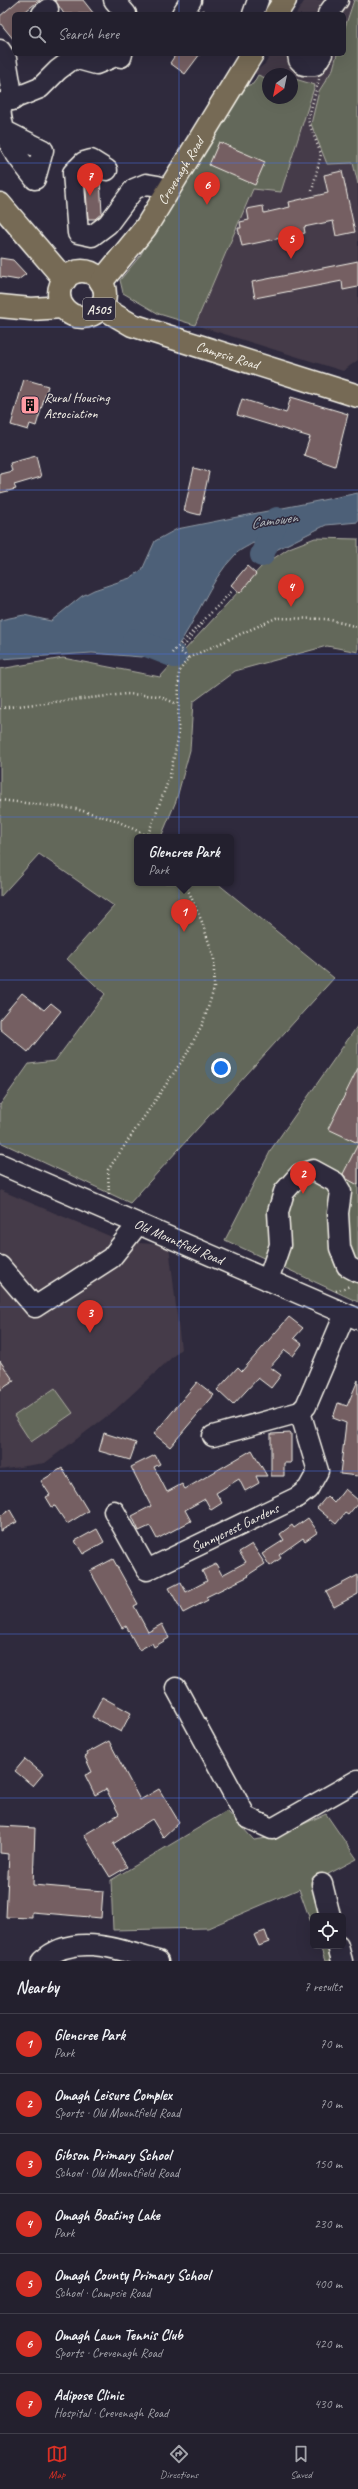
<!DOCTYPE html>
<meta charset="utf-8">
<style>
body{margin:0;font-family:Caveat,sans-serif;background:#2f2d3a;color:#f1f3f6}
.controls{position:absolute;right:12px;bottom:12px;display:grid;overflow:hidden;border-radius:6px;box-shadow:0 4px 16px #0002}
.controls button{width:36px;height:36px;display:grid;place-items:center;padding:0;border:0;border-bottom:1px solid #403e4a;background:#23202e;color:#f1f3f6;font:20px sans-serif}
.compass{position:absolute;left:262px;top:68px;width:36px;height:36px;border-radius:50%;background:#23202e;box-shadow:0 4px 16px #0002;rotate:213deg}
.you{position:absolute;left:221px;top:1068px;width:14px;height:14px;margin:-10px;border:3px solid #fff;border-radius:50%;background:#1a73e8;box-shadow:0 0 0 6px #1a73e833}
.badge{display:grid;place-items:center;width:26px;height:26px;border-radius:50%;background:#d93025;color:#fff;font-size:13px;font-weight:700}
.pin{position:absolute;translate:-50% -33px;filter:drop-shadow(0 1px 2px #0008)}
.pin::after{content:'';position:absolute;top:21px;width:14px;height:12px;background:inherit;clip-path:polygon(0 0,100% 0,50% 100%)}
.popup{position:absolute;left:134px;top:834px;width:100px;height:52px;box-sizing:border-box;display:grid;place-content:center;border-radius:6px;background:#23202e;filter:drop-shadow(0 1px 3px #0005);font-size:13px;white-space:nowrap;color:#a3a3aa}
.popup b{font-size:15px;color:#f1f3f6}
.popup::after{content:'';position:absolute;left:50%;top:100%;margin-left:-8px;border:8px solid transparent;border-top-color:#23202e}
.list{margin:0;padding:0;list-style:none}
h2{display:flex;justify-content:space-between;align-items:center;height:52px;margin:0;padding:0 16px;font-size:17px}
h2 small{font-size:13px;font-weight:400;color:#a3a3aa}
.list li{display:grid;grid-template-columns:26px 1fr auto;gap:12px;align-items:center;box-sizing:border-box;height:60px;padding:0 16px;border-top:1px solid #403e4a}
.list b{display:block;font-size:15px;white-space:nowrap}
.list p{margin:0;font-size:13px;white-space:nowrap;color:#a3a3aa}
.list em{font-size:13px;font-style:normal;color:#a3a3aa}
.icon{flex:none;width:22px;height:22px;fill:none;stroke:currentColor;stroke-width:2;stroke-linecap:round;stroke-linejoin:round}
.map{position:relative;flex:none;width:358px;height:1961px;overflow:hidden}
.search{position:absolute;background:#23202e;box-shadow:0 4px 16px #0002;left:12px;right:12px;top:12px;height:44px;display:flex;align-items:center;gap:10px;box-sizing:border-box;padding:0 14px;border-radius:6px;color:#a3a3aa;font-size:15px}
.sheet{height:472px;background:#23202e}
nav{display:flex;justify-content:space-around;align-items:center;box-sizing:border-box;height:56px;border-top:1px solid #403e4a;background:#23202e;font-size:11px;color:#a3a3aa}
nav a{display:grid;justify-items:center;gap:2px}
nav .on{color:#d93025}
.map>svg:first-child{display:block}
.built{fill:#443a48}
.green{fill:#64685a;stroke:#acaca1}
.water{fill:#4d6078;stroke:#909aa5}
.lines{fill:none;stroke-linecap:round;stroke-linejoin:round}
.river{stroke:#4d6078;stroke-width:24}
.building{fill:#745e62;stroke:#f4f1e8}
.minor-casing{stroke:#f4f1e8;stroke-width:23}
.major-casing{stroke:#f4f1e8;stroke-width:25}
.highway-casing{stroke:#f4f1e8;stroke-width:25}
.path{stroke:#f4f1e8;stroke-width:2.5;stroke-dasharray:1 3;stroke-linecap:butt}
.minor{stroke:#2f2a3d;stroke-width:20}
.major{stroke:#766a54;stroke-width:22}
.highway{stroke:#766a54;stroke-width:22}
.grid{fill:none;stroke:#486fdb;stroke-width:1;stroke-opacity:0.55}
.labels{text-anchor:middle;stroke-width:3;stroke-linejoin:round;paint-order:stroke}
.shield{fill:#2f2a3d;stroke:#b9b5b5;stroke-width:1}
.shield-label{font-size:13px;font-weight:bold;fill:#f4f1e8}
.street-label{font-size:14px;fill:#f4f1e8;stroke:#2f2a3d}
.poi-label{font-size:14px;fill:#f4f1e8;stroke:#2f2a3d;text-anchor:start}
.water-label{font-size:15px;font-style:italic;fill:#b1b7bb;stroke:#2f2a3d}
</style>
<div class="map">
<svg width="358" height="1961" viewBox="0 0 358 1961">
<rect width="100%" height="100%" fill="#2f2a3d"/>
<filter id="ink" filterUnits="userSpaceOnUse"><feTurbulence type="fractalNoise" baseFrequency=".025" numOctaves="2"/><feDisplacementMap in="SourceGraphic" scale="8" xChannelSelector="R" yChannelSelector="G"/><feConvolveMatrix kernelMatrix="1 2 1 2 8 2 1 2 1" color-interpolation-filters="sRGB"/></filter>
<g filter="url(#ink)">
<g class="built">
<polygon points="305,0 354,0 344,30 344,14 296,14"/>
<polygon points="271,54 337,54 333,69 319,91 353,163 358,184 358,360 343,371 195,325 253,189 314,85 292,78 292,74 268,74 268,79 253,73 265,64"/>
<polygon points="0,1190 124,1242 169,1245 181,1349 115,1410 45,1463 0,1470"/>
</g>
<g class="green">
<polygon points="354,0 358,0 358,184 353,163 327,164 311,124 319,91 333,69 337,54 344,54 344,30"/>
<polygon points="258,75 268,79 268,98 292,98 292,78 315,85 281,192 253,189 195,325 159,314 123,293 120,280 140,256 161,217 245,86 253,84"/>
<polygon points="315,538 358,539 358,652 327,646 235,671 193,702 190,750 176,801 161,837 137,837 137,883 217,883 334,978 130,1203 0,1142 0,1105 29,1064 55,1061 105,994 67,959 114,906 39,854 0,897 0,669 63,658 160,677 261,567 289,548"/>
<polygon points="358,1025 358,1302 225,1240 272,1148"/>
<polygon points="55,1388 73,1413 31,1442 14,1416"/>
<polygon points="227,1811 254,1840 274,1837 326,1814 357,1859 313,1882 323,1916 313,1916 313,1928 299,1889 208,1928 113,1930 111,1880"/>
<polygon points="320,1946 331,1946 335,1961 325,1961"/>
</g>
<path class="water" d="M358,493V522L326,525L272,552L253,543C247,547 239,550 235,555C208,582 197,621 174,651L141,657L92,653L0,659V620L24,615L51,621L82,596L94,590L130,578L142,570L155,541L177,529Z"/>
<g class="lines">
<g class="river">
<polyline points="262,555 277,519"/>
<polyline points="134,640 175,656"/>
</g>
</g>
<g class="building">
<polygon points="19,0 40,0 22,14 14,14 14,40 0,23 0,16"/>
<polygon points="55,0 83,0 94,14 64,14"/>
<polygon points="176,54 200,54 185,74 170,63"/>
<polygon points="219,142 265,162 255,185 209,165"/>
<polygon points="342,171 355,232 336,236 333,221 304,227 305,233 242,246 238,228 241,228 240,222 249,220 247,209 263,206 264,213 290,207 289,202 328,193 324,175"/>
<polygon points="90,173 100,179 102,213 95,219 88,219 85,177"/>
<polygon points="0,258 13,260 26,274 18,280 0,277"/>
<polygon points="358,261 358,287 343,290 342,281 255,298 252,282"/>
<polygon points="24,379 48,386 36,426 30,424 28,430 11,425"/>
<polygon points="291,397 348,414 335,466 304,455 310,437 237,415 242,399 286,413"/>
<polygon points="36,456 41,477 14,485 16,489 0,493 0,474 12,471 10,463"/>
<polygon points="194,468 209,472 200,515 184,511"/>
<polygon points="247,566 256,574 240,593 231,585"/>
<polygon points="22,993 44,1010 51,1003 61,1011 28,1052 0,1029 0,1019"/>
<polygon points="358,1068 358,1143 328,1129"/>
<polygon points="358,1144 358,1185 347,1179 343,1174"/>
<polygon points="289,1317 303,1328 294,1338 302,1344 293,1356 285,1350 270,1367 281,1375 271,1388 258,1378 233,1405 217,1390 238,1367 242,1371"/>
<polygon points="0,1361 14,1381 0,1390"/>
<polygon points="358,1380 358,1476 340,1474 346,1423 333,1418 338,1403 347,1406"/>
<polygon points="197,1382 214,1395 170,1447 154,1434"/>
<polygon points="104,1433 136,1443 130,1460 99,1451"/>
<polygon points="291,1433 291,1463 284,1463 284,1476 271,1476 271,1434"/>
<polygon points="252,1450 267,1476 256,1476 259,1483 245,1491 239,1479 216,1493 222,1503 211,1510 205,1499 185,1510 191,1521 157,1539 150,1526 139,1531 132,1516 151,1506 131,1467 155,1455 160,1464 154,1467 167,1492 182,1484 185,1489"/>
<polygon points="62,1468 88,1511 67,1524 55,1506 52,1507 46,1497 50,1495 41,1481"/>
<polygon points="345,1489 358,1500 358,1503 348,1515 345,1513 336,1524 317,1508 327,1496 334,1503"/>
<polygon points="10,1510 17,1522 0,1531 0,1516"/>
<polygon points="308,1518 318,1532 305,1541 303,1538 279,1555 281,1558 270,1566 262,1554 284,1540 280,1534 292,1525 294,1528"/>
<polygon points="97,1529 104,1542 83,1554 75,1541"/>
<polygon points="252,1544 265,1564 248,1575 249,1576 206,1597 208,1600 183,1613 169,1588 181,1582 186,1592 207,1581 202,1571 216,1564 222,1575 246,1562 239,1552"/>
<polygon points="113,1559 138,1604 134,1606 148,1632 162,1624 169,1638 154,1647 152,1643 139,1650 126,1626 122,1628 90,1571"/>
<polygon points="358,1575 358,1594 334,1607 326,1592"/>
<polygon points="102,1697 131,1713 121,1732 92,1717"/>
<polygon points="109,1741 140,1800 159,1789 179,1822 163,1837 152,1819 113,1844 127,1867 110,1877 84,1835 119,1814 106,1789 95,1795 85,1775 92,1772 85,1757 88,1755 87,1753"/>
<polygon points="25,1759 43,1774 33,1786 15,1771"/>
<polygon points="0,1826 35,1828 33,1885 103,1891 101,1918 32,1912 32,1918 6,1917 9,1854 0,1853"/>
<polygon points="265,1931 269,1942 259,1946 254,1935"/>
</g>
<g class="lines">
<defs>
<g id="minor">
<polyline points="114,0 126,14"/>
<polyline points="42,14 48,9"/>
<polyline points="182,14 191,0"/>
<polyline points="253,14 258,0"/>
<polyline points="328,14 338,0"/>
<polyline points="0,50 6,59 13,100"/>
<polyline points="298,54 299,60 304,65 315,65 322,54"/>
<polyline points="0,104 40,88 58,70 74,58 96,64 118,55 121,57 122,54"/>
<path d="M0,106C2,139 15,154 35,179L43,150L3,130"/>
<polyline points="107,170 91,160 84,162 73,173 78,233 92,236 108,224 134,189 146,184 158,186 167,193"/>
<path id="s1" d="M0,1164L358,1319"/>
<polyline points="0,1266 35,1307 111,1258 138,1224"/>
<polyline points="268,1280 280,1245 278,1212 284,1192 300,1174 313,1170 335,1182 341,1192 338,1213 340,1248 347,1266 358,1272"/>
<polyline points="213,1436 300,1412 306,1406 345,1314"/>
<path id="s2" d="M114,1511L147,1570L298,1497L308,1489L318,1471L300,1412"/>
<polyline points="176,1688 246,1817 272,1829 358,1780"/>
<polyline points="322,1884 330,1916"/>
<polyline points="338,1946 342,1961"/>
<path d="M42,1961C73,1931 122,1950 158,1961"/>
</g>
<g id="major">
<polyline points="0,204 65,280"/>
<path id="s3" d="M101,307L132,325L358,396"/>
</g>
<g id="highway">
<polyline points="276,14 285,0"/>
<circle cx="82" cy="294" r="23"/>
<path id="s4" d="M101,282L146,227L252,54"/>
<polyline points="0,306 31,309 63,307"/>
</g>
</defs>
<use href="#minor" class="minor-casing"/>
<use href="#major" class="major-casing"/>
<use href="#highway" class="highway-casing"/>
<g class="path">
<polyline points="202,10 207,14"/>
<polyline points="312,191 321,154 308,120 319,79"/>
<polyline points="172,653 233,590"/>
<polyline points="188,658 180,651 204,622"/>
<polyline points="0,708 126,694 159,696 177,704"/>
<polyline points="0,800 76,809 115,820 150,837"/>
<polyline points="148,834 169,779 178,739 179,672 188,658 276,618 327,619 358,627"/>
<polyline points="109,1194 108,1170 186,1055 203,1023 214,989 214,958 202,922 185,883"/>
<polyline points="336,1291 350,1286"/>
</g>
<use href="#minor" class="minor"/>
<use href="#major" class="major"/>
<use href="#highway" class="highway"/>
</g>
</g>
<path class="grid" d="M179,0V14M179,54V1961M0,163H358M0,327H358M0,490H358M0,654H358M0,817H358M0,980H358M0,1144H358M0,1307H358M0,1471H358M0,1634H358M0,1798H358"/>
<defs>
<symbol id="building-square" viewBox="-11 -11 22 22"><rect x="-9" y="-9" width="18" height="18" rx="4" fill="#ff9aa2" stroke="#2f2a3d"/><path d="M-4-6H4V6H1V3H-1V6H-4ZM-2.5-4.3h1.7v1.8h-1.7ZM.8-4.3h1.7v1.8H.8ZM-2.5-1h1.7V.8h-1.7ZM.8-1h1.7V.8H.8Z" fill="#111"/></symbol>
</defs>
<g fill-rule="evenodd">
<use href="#building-square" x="19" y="394" width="22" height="22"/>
</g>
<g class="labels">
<rect class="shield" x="83" y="298" width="32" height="22" rx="3"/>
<g class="shield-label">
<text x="99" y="314">A505</text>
</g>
<g class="street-label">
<text dy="5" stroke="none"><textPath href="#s4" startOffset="137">Crevenagh Road</textPath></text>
<text dy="5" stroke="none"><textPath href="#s3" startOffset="136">Campsie Road</textPath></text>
<text dy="5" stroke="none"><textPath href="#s1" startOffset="195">Old Mountfield Road</textPath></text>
<text dy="5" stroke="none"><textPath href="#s2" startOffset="165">Sunnycrest Gardens</textPath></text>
</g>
<g class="poi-label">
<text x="44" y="402">Rural Housing<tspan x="44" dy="16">Association</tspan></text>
</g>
<g class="water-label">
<text transform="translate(274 520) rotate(-8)" y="5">Camowen</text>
</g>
</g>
</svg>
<div class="controls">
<button><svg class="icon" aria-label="locate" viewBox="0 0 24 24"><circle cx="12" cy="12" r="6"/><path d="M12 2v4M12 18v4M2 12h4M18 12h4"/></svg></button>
</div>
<svg class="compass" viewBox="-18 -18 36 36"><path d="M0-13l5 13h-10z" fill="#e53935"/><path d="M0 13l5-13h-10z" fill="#a3a3aa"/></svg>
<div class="you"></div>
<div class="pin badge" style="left:184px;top:932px">1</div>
<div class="popup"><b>Glencree Park</b>Park</div>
<div class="pin badge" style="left:303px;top:1194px">2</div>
<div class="pin badge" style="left:90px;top:1333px">3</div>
<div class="pin badge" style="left:291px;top:607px">4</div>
<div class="pin badge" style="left:291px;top:259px">5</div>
<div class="pin badge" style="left:207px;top:205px">6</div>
<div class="pin badge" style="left:90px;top:196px">7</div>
<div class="search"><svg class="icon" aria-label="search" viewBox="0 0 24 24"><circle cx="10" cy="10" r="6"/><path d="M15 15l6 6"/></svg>Search here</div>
</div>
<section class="sheet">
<h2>Nearby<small>7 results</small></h2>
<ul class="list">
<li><span class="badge">1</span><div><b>Glencree Park</b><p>Park</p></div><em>70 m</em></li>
<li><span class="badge">2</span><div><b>Omagh Leisure Complex</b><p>Sports · Old Mountfield Road</p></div><em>70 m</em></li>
<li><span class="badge">3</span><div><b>Gibson Primary School</b><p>School · Old Mountfield Road</p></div><em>150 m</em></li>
<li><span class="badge">4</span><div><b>Omagh Boating Lake</b><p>Park</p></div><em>230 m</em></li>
<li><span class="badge">5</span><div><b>Omagh County Primary School</b><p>School · Campsie Road</p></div><em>400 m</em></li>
<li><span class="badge">6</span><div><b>Omagh Lawn Tennis Club</b><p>Sports · Crevenagh Road</p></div><em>420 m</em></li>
<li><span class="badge">7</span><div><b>Adipose Clinic</b><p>Hospital · Crevenagh Road</p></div><em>430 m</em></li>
</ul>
</section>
<nav>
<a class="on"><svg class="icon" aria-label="map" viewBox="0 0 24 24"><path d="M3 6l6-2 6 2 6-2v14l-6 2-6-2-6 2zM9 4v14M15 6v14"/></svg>Map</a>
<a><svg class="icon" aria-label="directions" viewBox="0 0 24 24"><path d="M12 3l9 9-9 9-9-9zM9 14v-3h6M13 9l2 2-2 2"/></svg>Directions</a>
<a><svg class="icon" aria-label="saved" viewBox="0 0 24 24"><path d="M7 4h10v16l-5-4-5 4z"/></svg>Saved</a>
</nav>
